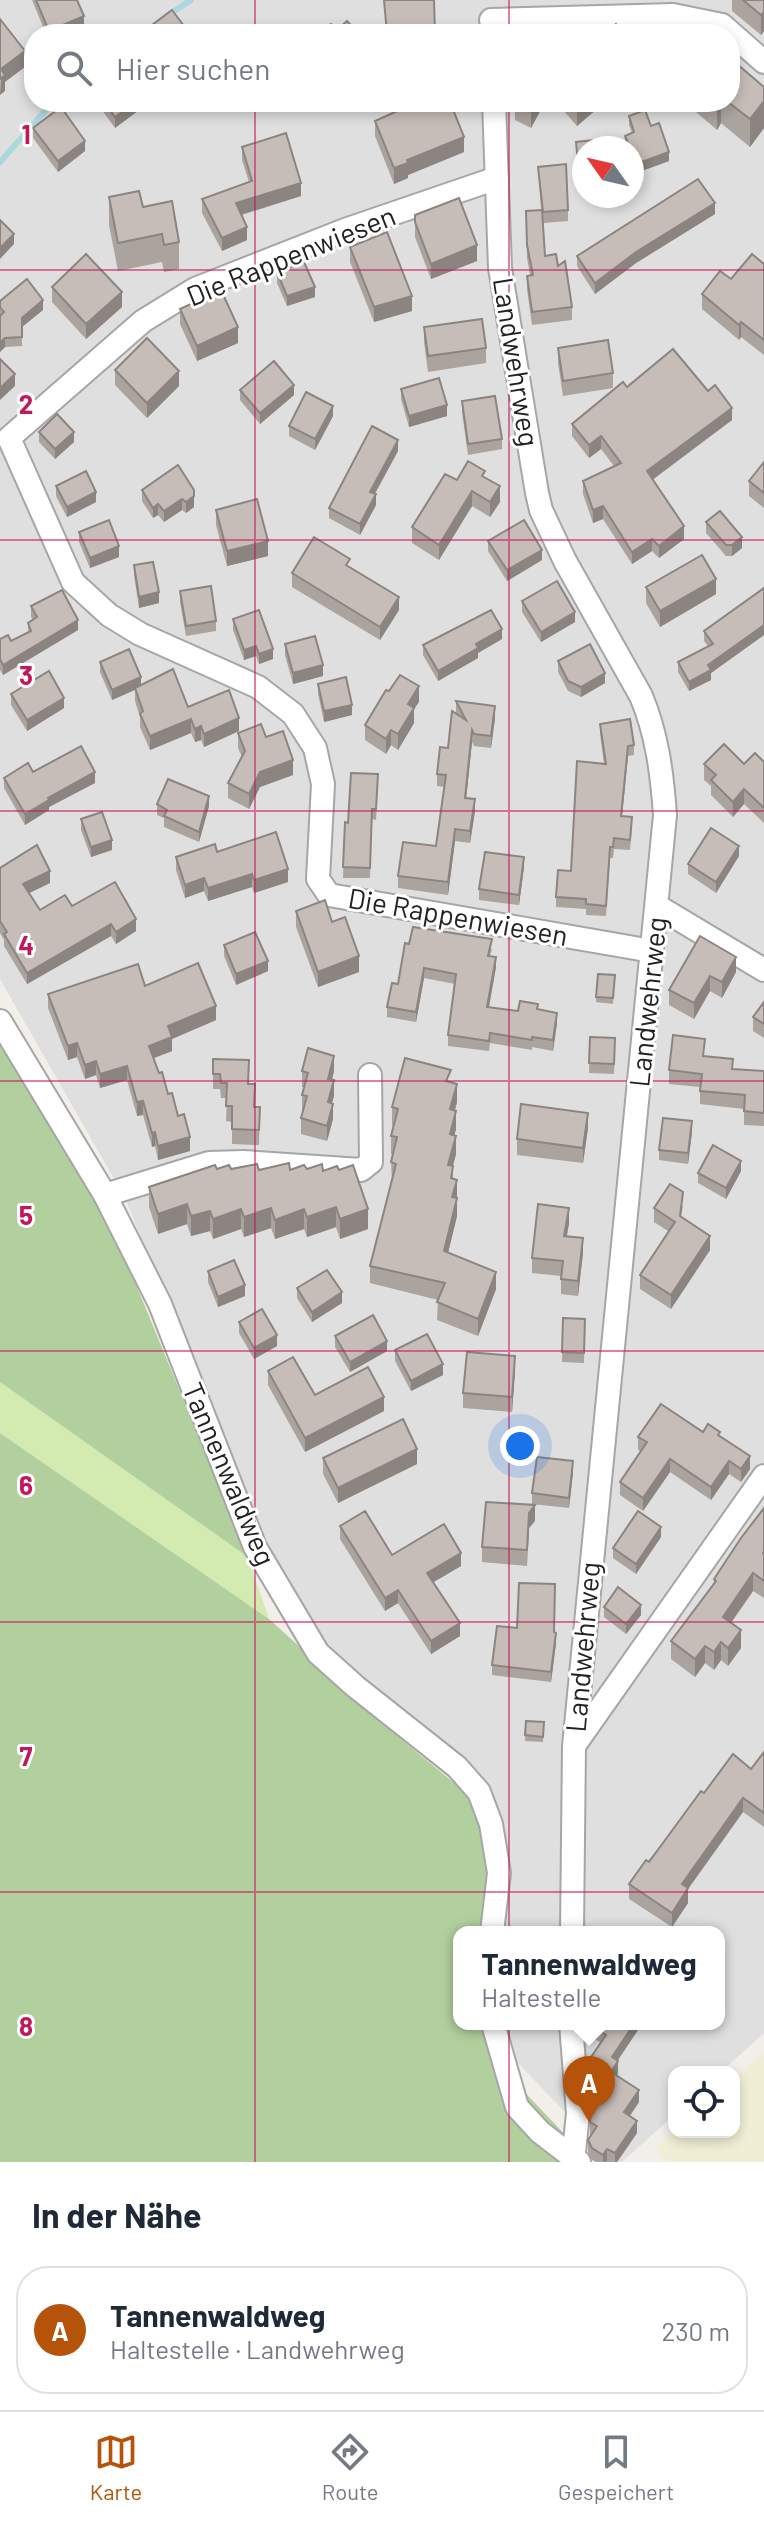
<!DOCTYPE html>
<html lang="de">
<meta charset="utf-8">
<style>
body{margin:0;font-family:Barlow,sans-serif;background:#f6f6f7;color:#1f2937}
.controls{position:absolute;right:24px;bottom:24px;display:grid;overflow:hidden;border-radius:16px;box-shadow:0 4px 12px #0003}
.controls button{width:72px;height:72px;display:grid;place-items:center;padding:0;border:0;border-bottom:2px solid #e0e1e3;background:#fff;color:#1f2937;font:40px sans-serif}
.compass{position:absolute;left:572px;top:136px;width:72px;height:72px;border-radius:50%;background:#fff;box-shadow:0 4px 12px #0003;rotate:304deg}
.you{position:absolute;left:520px;top:1446px;width:28px;height:28px;margin:-20px;border:6px solid #fff;border-radius:50%;background:#1a73e8;box-shadow:0 0 0 12px #1a73e833}
.badge{display:grid;place-items:center;width:52px;height:52px;border-radius:50%;background:#b45309;color:#fff;font-size:26px;font-weight:700}
.pin{position:absolute;translate:-50% -66px;filter:drop-shadow(0 2px 4px #0008)}
.pin::after{content:'';position:absolute;top:42px;width:28px;height:24px;background:inherit;clip-path:polygon(0 0,100% 0,50% 100%)}
.popup{position:absolute;left:453px;top:1926px;width:272px;height:104px;box-sizing:border-box;display:grid;place-content:center;border-radius:16px;background:#fff;filter:drop-shadow(0 2px 6px #0005);font-size:26px;white-space:nowrap;color:#747a83}
.popup b{font-size:30px;color:#1f2937}
.popup::after{content:'';position:absolute;left:50%;top:100%;margin-left:-16px;border:16px solid transparent;border-top-color:#fff}
.list{margin:0;padding:0;list-style:none}
h2{display:flex;justify-content:space-between;align-items:center;height:104px;margin:0;padding:0 32px;font-size:34px}
h2 small{font-size:26px;font-weight:400;color:#747a83}
.list li{display:grid;grid-template-columns:52px 1fr auto;gap:24px;align-items:center;box-sizing:border-box;height:128px;margin:0 16px 16px;padding:0 16px;border:2px solid #e0e1e3;border-radius:32px}
.list b{display:block;font-size:30px;white-space:nowrap}
.list p{margin:0;font-size:26px;white-space:nowrap;color:#747a83}
.list em{font-size:26px;font-style:normal;color:#747a83}
.icon{flex:none;width:44px;height:44px;fill:none;stroke:currentColor;stroke-width:2;stroke-linecap:round;stroke-linejoin:round}
.map{position:relative;flex:none;width:764px;height:2162px;overflow:hidden}
.search{position:absolute;background:#fff;box-shadow:0 4px 12px #0003;left:24px;right:24px;top:24px;height:88px;display:flex;align-items:center;gap:20px;box-sizing:border-box;padding:0 28px;border-radius:32px;color:#747a83;font-size:30px}
.sheet{height:248px;background:#fff}
nav{display:flex;justify-content:space-around;align-items:center;box-sizing:border-box;height:112px;border-top:2px solid #e0e1e3;background:#fff;font-size:22px;color:#747a83}
nav a{display:grid;justify-items:center;gap:4px}
nav .on{color:#b45309}
.map>svg:first-child{display:block}
.residential{fill:#e0dfdf;fill-rule:evenodd}
.farmland{fill:#f0efd5}
.grass{fill:#d3eab0}
.forest{fill:#b2d09e}
.lines{fill:none;stroke-linecap:round;stroke-linejoin:round}
.stream{stroke:#aad8de;stroke-width:6}
.street-casing{stroke:#a6a6a6;stroke-width:26}
.street{stroke:#fff;stroke-width:22}
.wall{fill:#aba39e}
.shaded-wall{fill:#8b8481}
.building{fill:#c7bdb8;stroke:#8b8481;stroke-width:2}
.grid{fill:none;stroke:#c2185b;stroke-width:2;stroke-opacity:0.55}
.labels{text-anchor:middle;stroke-width:6;stroke-linejoin:round;paint-order:stroke}
.street-label{font-size:28px;fill:#222;stroke:#fff}
.grid-label{font-size:26px;text-anchor:middle;font-weight:bold;fill:#c2185b;stroke:#fff;stroke-width:6;stroke-linejoin:round;paint-order:stroke}
</style>
<div class="map">
<svg width="764" height="2162" viewBox="0 0 764 2162">
<rect width="100%" height="100%" fill="#f2eee9"/>
<path class="residential" d="M0,0H764V2033L721,2072H674V2115L622,2162H606L583,2131L517,2062L503,2024H719V1932H492L490,1808L315,1637L299,1597L258,1530L125,1198L0,979ZM34,34H730V102H34ZM584,148H632V196H584Z"/>
<polygon class="farmland" points="764,2052 764,2162 666,2162 655,2149 674,2132 734,2132 734,2079"/>
<polygon class="grass" points="0,1382 248,1557 269,1619 0,1433"/>
<g class="forest">
<polygon points="0,1035 107,1214 248,1557 0,1382"/>
<polygon points="0,1433 269,1619 311,1657 347,1695 481,1805 497,1872 490,1932 459,1932 459,2024 492,2024 514,2081 591,2162 0,2162"/>
</g>
<g class="lines">
<g class="stream">
<polyline points="170,14 191,0"/>
<polyline points="0,162 53,102"/>
</g>
<defs>
<g id="street">
<polyline points="491,20 673,15 722,25 764,62"/>
<path d="M494,102L500,268L537,493L541,510L565,561L641,696C657,734 662,773 665,815L574,1746L572,1932"/>
<polyline points="497,178 345,230 195,289 143,321 9,438 73,582 109,615 140,634 258,687 293,714 315,748 323,784 318,879 329,895 652,951"/>
<polyline points="657,906 764,970"/>
<polyline points="0,1021 105,1195 160,1304 255,1547 318,1653 356,1687 457,1767 479,1792 491,1824 499,1873 492,1932"/>
<polyline points="105,1195 209,1163 243,1162 361,1170 371,1162 370,1075"/>
<polyline points="576,1743 764,1476"/>
<polyline points="493,2024 517,2107 540,2132 579,2162"/>
<polyline points="571,2024 578,2113 573,2162"/>
</g>
</defs>
<use href="#street" class="street-casing"/>
<use href="#street" class="street"/>
</g>
<g class="wall">
<polygon points="32,0 77,0 84,26 66,34 46,34"/>
<polygon points="732,0 764,0 764,31 761,35 732,11"/>
<polygon points="764,87 764,128 750,147 721,123 717,130 696,112 696,102 730,102"/>
<polygon points="96,102 143,102 143,107 115,128"/>
<polygon points="515,102 545,102 531,128 515,120"/>
<polygon points="556,102 598,102 598,108 577,126"/>
<polygon points="629,116 651,126 669,161 636,173 632,163 632,148 626,148 625,145 625,136 632,133 629,125"/>
<polygon points="375,121 464,152 408,175 408,178 394,184 375,136"/>
<polygon points="33,128 85,151 58,172 33,138"/>
<polygon points="576,142 584,148 584,177 578,174"/>
<polygon points="242,147 301,196 242,215 247,240 222,251 202,213 202,199 249,182 242,160"/>
<polygon points="538,167 568,210 568,221 543,223 545,256 558,266 572,307 572,320 532,325 527,289 527,276 530,275 527,258 526,211 541,210"/>
<polygon points="109,197 143,207 179,242 179,269 164,272 162,262 118,271 109,225"/>
<polygon points="715,214 636,263 595,294 577,266 577,256"/>
<polygon points="415,215 477,261 431,279 415,237"/>
<polygon points="350,247 412,311 374,322 350,262"/>
<polygon points="764,264 764,355 741,337 739,340 702,309 702,294"/>
<polygon points="277,272 315,297 287,306 277,283"/>
<polygon points="52,287 122,307 86,339 52,302"/>
<polygon points="0,301 43,310 22,327 22,346 5,347 0,352"/>
<polygon points="180,309 238,343 197,361 180,324"/>
<polygon points="424,327 486,348 486,363 428,372 424,342"/>
<polygon points="558,348 613,373 613,388 563,396 558,363"/>
<polygon points="115,370 179,386 147,418 115,385"/>
<polygon points="627,387 732,420 652,479 684,539 659,558 652,551 632,564 603,519 593,523 583,494 583,481 614,466 601,449 589,458 572,436 572,424"/>
<polygon points="401,389 447,416 409,427 401,399"/>
<polygon points="240,390 294,395 260,424 240,400"/>
<polygon points="462,401 502,439 502,449 468,455 462,412"/>
<polygon points="333,416 315,450 289,436 289,426"/>
<polygon points="39,432 74,442 55,459 39,442"/>
<polygon points="398,451 375,494 376,505 360,535 329,518 329,508"/>
<polygon points="764,462 764,508 749,496 749,481"/>
<polygon points="178,465 194,507 186,513 182,510 164,522 158,515 153,518 142,501 142,490"/>
<polygon points="485,477 500,502 490,517 472,506 439,560 412,543 412,527 457,480"/>
<polygon points="56,486 96,502 67,517 56,496"/>
<polygon points="216,510 268,556 227,566 216,525"/>
<polygon points="706,522 742,548 732,556 726,556 706,533"/>
<polygon points="79,532 119,557 90,568 79,542"/>
<polygon points="488,541 542,560 507,581 488,551"/>
<polygon points="134,565 159,603 139,608 134,575"/>
<polygon points="350,568 399,610 380,640 292,587 292,573"/>
<polygon points="646,587 716,594 660,627 646,603"/>
<polygon points="764,588 764,635 711,673 711,680 689,691 678,672 678,662 708,646 704,641 704,631"/>
<polygon points="180,591 216,621 216,631 186,636 180,602"/>
<polygon points="522,601 575,622 541,642 522,612"/>
<polygon points="31,606 78,630 3,675 0,670 0,639 11,641 28,632 28,623 33,620 31,617"/>
<polygon points="233,619 273,659 259,664 256,656 244,660 233,630"/>
<polygon points="502,639 478,653 478,658 438,681 423,655 423,645"/>
<polygon points="285,644 323,676 293,684 285,655"/>
<polygon points="558,661 605,683 581,697 568,691 558,672"/>
<polygon points="100,662 141,685 239,731 204,747 201,740 195,742 191,733 150,750 140,727 140,717 135,701 135,690 112,700 100,672"/>
<polygon points="318,684 352,715 324,722 318,694"/>
<polygon points="389,691 419,702 414,709 414,723 398,750 391,745 386,754 365,740 365,725"/>
<polygon points="11,694 64,708 27,731 11,705"/>
<polygon points="456,701 495,718 491,748 474,746 472,742 466,798 475,811 470,843 455,841 448,895 398,888 398,876 436,846 445,787 437,786 437,774 448,748 456,713"/>
<polygon points="600,724 634,745 634,755 628,756 622,816 632,827 630,850 614,849 613,858 610,858 606,916 586,915 586,909 556,907 556,897 571,871 604,764 600,734"/>
<polygon points="238,733 293,775 260,787 249,809 228,798 228,783 242,757 238,748"/>
<polygon points="764,762 764,823 744,804 733,817 711,795 711,786 704,780 704,764 744,764"/>
<polygon points="33,772 95,783 49,807 49,810 25,825 4,788 4,778"/>
<polygon points="378,785 376,820 372,819 370,878 343,878 345,822 348,823"/>
<polygon points="157,804 209,806 199,842 164,827 164,818 157,815"/>
<polygon points="81,819 112,850 91,857 81,830"/>
<polygon points="217,852 288,882 254,893 252,887 208,901 204,891 185,898 176,870 176,857"/>
<polygon points="739,856 716,893 688,874 688,864"/>
<polygon points="524,867 519,905 479,900 479,889"/>
<polygon points="0,868 50,883 29,893 40,910 72,906 136,931 116,944 111,936 27,984 4,946 4,940 0,933"/>
<polygon points="296,911 332,922 359,972 318,987 296,927"/>
<polygon points="700,936 736,972 722,998 710,991 694,1019 669,1005 669,990"/>
<polygon points="405,943 492,949 490,956 496,967 489,1007 518,1011 538,1009 557,1023 553,1051 532,1047 532,1050 490,1043 489,1051 448,1046 448,1035 455,984 424,978 416,1022 387,1017 387,1007 398,984"/>
<polygon points="224,945 268,971 236,985 224,956"/>
<polygon points="598,974 615,975 613,1004 596,1002"/>
<polygon points="145,986 216,1020 172,1039 172,1051 153,1058 168,1094 178,1116 190,1151 158,1160 155,1146 152,1147 143,1115 137,1116 127,1080 100,1088 96,1075 85,1079 77,1057 68,1060 48,1008 48,994"/>
<polygon points="764,1002 764,1038 753,1031 753,1017"/>
<polygon points="590,1037 615,1038 614,1074 589,1073"/>
<polygon points="705,1056 733,1069 764,1071 764,1126 744,1125 744,1109 700,1104 700,1087 669,1084 669,1070"/>
<polygon points="213,1059 248,1084 254,1107 260,1107 259,1145 232,1144 232,1122 226,1121 227,1098 221,1098 220,1089 213,1089"/>
<polygon points="302,1071 334,1071 332,1080 334,1096 332,1103 333,1119 327,1141 301,1134 301,1118 303,1111 302,1110 302,1095 304,1087 302,1087"/>
<polygon points="451,1082 457,1102 455,1110 456,1129 454,1135 456,1154 453,1166 453,1179 457,1180 457,1216 448,1253 496,1289 478,1336 437,1320 438,1300 370,1283 370,1266 392,1181 391,1162 393,1154 391,1154 391,1136 393,1126 392,1125 392,1107"/>
<polygon points="588,1128 583,1163 517,1155 517,1139"/>
<polygon points="692,1132 688,1164 659,1160 659,1150"/>
<polygon points="217,1169 307,1169 323,1171 368,1229 340,1239 336,1227 307,1237 304,1229 275,1239 271,1228 244,1237 241,1229 213,1239 210,1231 191,1236 187,1224 158,1234 149,1207 149,1187"/>
<polygon points="741,1171 726,1199 698,1183 698,1173"/>
<polygon points="683,1206 681,1217 710,1250 671,1309 640,1289 640,1275 668,1231 654,1222 654,1208"/>
<polygon points="569,1223 567,1236 583,1253 578,1296 561,1294 561,1276 532,1273 532,1258"/>
<polygon points="208,1271 245,1296 218,1307 208,1282"/>
<polygon points="297,1288 342,1303 312,1322 297,1298"/>
<polygon points="563,1318 585,1319 584,1363 562,1362"/>
<polygon points="239,1322 277,1346 254,1359 239,1333"/>
<polygon points="335,1336 387,1351 350,1372 335,1347"/>
<polygon points="395,1350 443,1375 411,1391 395,1361"/>
<polygon points="268,1371 315,1395 384,1411 305,1452 268,1385"/>
<polygon points="515,1371 512,1412 463,1408 463,1393"/>
<polygon points="703,1432 720,1436 750,1469 741,1482 729,1474 711,1500 670,1472 643,1511 620,1495 620,1482 641,1451 638,1450 638,1437"/>
<polygon points="323,1458 417,1464 338,1503 323,1474"/>
<polygon points="573,1472 569,1508 532,1504 532,1493"/>
<polygon points="764,1508 764,1598 753,1591 731,1623 741,1648 728,1666 721,1660 714,1670 705,1663 695,1677 671,1659 671,1641 714,1583 714,1579"/>
<polygon points="535,1521 529,1528 527,1566 482,1562 482,1547"/>
<polygon points="340,1526 392,1555 461,1566 433,1582 460,1636 431,1654 398,1603 385,1611 340,1539"/>
<polygon points="661,1537 636,1574 613,1558 613,1548"/>
<polygon points="604,1607 641,1615 626,1634 604,1617"/>
<polygon points="554,1632 556,1643 551,1682 492,1675 492,1665"/>
<polygon points="526,1721 544,1722 543,1742 525,1741"/>
<polygon points="764,1752 764,1827 743,1812 688,1889 688,1903 672,1927 629,1899 629,1884 704,1793 751,1769"/>
<polygon points="642,2024 617,2061 618,2073 617,2075 639,2102 630,2116 637,2133 617,2162 596,2162 592,2160 588,2152 588,2140 592,2135 590,2134 590,2122 599,2090 590,2084 589,2060 601,2043 593,2038 593,2026"/>
</g>
<g class="shaded-wall">
<polygon points="764,12 764,31 761,35 761,15"/>
<polygon points="84,16 84,26 66,34 49,34 49,31"/>
<polygon points="25,51 25,67 5,82 5,91 0,95 1,69"/>
<polygon points="764,101 764,128 750,147 750,119"/>
<polygon points="136,102 143,102 143,107 115,128 115,117"/>
<polygon points="534,102 545,102 531,128 531,106"/>
<polygon points="580,102 598,102 598,108 577,126 577,105"/>
<polygon points="717,102 721,102 721,123 717,130"/>
<polygon points="464,137 464,152 408,175 408,178 394,184 394,168 407,160"/>
<polygon points="85,141 85,151 58,172 58,161"/>
<polygon points="669,152 669,161 636,173 636,164"/>
<polygon points="301,183 301,196 236,216 236,203"/>
<polygon points="715,203 715,214 636,263 595,294 595,283 636,252"/>
<polygon points="247,227 247,240 222,251 222,238"/>
<polygon points="14,234 14,244 0,259 0,248"/>
<polygon points="477,245 477,261 431,279 431,264"/>
<polygon points="315,287 315,297 287,306 287,296"/>
<polygon points="122,292 122,307 86,339 86,324"/>
<polygon points="412,296 412,311 374,322 374,307"/>
<polygon points="43,300 43,310 22,327 22,318"/>
<polygon points="741,322 741,337 739,340 739,325"/>
<polygon points="238,327 238,343 197,361 197,346"/>
<polygon points="5,338 5,347 0,352 0,343"/>
<polygon points="179,371 179,386 147,418 147,403"/>
<polygon points="15,374 15,386 0,400 0,388"/>
<polygon points="294,385 294,395 260,424 260,413"/>
<polygon points="447,405 447,416 409,427 409,416"/>
<polygon points="333,406 333,416 315,450 315,439"/>
<polygon points="732,408 732,420 647,484 647,471"/>
<polygon points="74,432 74,442 55,459 55,449"/>
<polygon points="601,436 601,449 589,458 589,445"/>
<polygon points="398,440 398,451 370,502 370,492"/>
<polygon points="500,486 500,502 490,517 490,502"/>
<polygon points="472,491 472,506 439,560 439,545"/>
<polygon points="96,492 96,502 67,517 67,507"/>
<polygon points="376,494 376,505 360,535 360,524"/>
<polygon points="194,496 194,507 186,513 186,502"/>
<polygon points="182,499 182,510 164,522 164,511"/>
<polygon points="158,504 158,515 153,518 153,508"/>
<polygon points="603,506 603,519 593,523 593,510"/>
<polygon points="684,526 684,539 659,558 659,546"/>
<polygon points="742,537 742,548 732,556 732,545"/>
<polygon points="652,539 652,551 632,564 632,552"/>
<polygon points="268,541 268,556 227,566 227,551"/>
<polygon points="119,546 119,557 90,568 90,558"/>
<polygon points="542,550 542,560 507,581 507,570"/>
<polygon points="716,579 716,594 660,627 660,611"/>
<polygon points="159,592 159,603 139,608 139,597"/>
<polygon points="399,597 399,610 380,640 380,627"/>
<polygon points="575,612 575,622 541,642 541,632"/>
<polygon points="78,620 78,630 3,675 3,665"/>
<polygon points="764,625 764,635 711,673 711,680 689,691 689,682 708,665"/>
<polygon points="502,629 502,639 478,653 478,658 438,681 438,671 476,644"/>
<polygon points="256,646 256,656 244,660 244,650"/>
<polygon points="273,649 273,659 259,664 259,654"/>
<polygon points="323,665 323,676 293,684 293,673"/>
<polygon points="605,673 605,683 581,697 581,687"/>
<polygon points="141,677 141,687 112,700 112,690"/>
<polygon points="419,686 419,702 414,709 414,723 398,750 398,734 408,704"/>
<polygon points="64,698 64,708 27,731 27,720"/>
<polygon points="352,705 352,715 324,722 324,711"/>
<polygon points="495,706 495,718 491,748 491,736"/>
<polygon points="239,718 239,731 204,747 204,734"/>
<polygon points="191,719 191,733 150,750 150,736"/>
<polygon points="201,726 201,740 195,742 195,729"/>
<polygon points="391,730 391,745 386,754 386,739"/>
<polygon points="472,730 472,742 465,810 465,798"/>
<polygon points="628,746 628,756 621,826 621,816"/>
<polygon points="293,760 293,775 260,787 249,809 249,794 260,772"/>
<polygon points="95,772 95,783 49,807 49,810 25,825 25,814 48,798"/>
<polygon points="744,789 744,804 733,817 733,802"/>
<polygon points="209,796 209,806 199,842 199,832"/>
<polygon points="475,799 475,811 470,843 470,831"/>
<polygon points="455,829 455,841 448,895 448,882"/>
<polygon points="112,840 112,850 91,857 91,847"/>
<polygon points="739,846 739,856 716,893 716,882"/>
<polygon points="524,857 524,867 519,905 519,895"/>
<polygon points="288,869 288,882 254,893 254,880"/>
<polygon points="50,871 50,883 23,896 23,884"/>
<polygon points="252,874 252,887 208,901 208,888"/>
<polygon points="204,878 204,891 185,898 185,885"/>
<polygon points="136,919 136,931 116,944 116,932"/>
<polygon points="111,924 111,936 27,984 27,973"/>
<polygon points="359,956 359,972 318,987 318,972"/>
<polygon points="496,957 496,967 487,1017 487,1007"/>
<polygon points="736,957 736,972 722,998 722,982"/>
<polygon points="268,961 268,971 236,985 236,974"/>
<polygon points="424,968 424,978 416,1022 416,1012"/>
<polygon points="710,976 710,991 694,1019 694,1003"/>
<polygon points="216,1006 216,1020 172,1039 172,1051 149,1060 149,1046 168,1026"/>
<polygon points="557,1013 557,1023 553,1051 553,1040"/>
<polygon points="77,1043 77,1057 68,1060 68,1046"/>
<polygon points="334,1056 334,1071 328,1094 328,1079"/>
<polygon points="96,1061 96,1075 85,1079 85,1065"/>
<polygon points="127,1066 127,1080 100,1088 100,1074"/>
<polygon points="334,1080 334,1096 328,1117 328,1102"/>
<polygon points="457,1084 457,1102 450,1127 450,1109"/>
<polygon points="143,1101 143,1115 137,1116 137,1102"/>
<polygon points="333,1104 333,1119 327,1141 327,1126"/>
<polygon points="456,1111 456,1129 450,1152 450,1134"/>
<polygon points="588,1113 588,1128 583,1163 583,1148"/>
<polygon points="692,1121 692,1132 688,1164 688,1153"/>
<polygon points="155,1132 155,1146 152,1147 152,1133"/>
<polygon points="456,1136 456,1154 448,1183 448,1165"/>
<polygon points="190,1137 190,1151 158,1160 158,1146"/>
<polygon points="741,1161 741,1171 726,1199 726,1188"/>
<polygon points="457,1180 457,1198 452,1197"/>
<polygon points="457,1198 457,1216 444,1269 444,1251"/>
<polygon points="187,1204 187,1224 158,1234 158,1214"/>
<polygon points="336,1207 336,1227 307,1237 307,1217"/>
<polygon points="271,1208 271,1228 244,1237 244,1217"/>
<polygon points="569,1208 569,1223 564,1251 564,1236"/>
<polygon points="241,1209 241,1229 213,1239 213,1219"/>
<polygon points="304,1209 304,1229 275,1239 275,1220"/>
<polygon points="368,1209 368,1229 340,1239 340,1219"/>
<polygon points="210,1211 210,1231 191,1236 191,1216"/>
<polygon points="710,1236 710,1250 671,1309 671,1295"/>
<polygon points="583,1238 583,1253 578,1296 578,1281"/>
<polygon points="496,1272 496,1289 478,1336 478,1319"/>
<polygon points="245,1285 245,1296 218,1307 218,1297"/>
<polygon points="342,1292 342,1303 312,1322 312,1312"/>
<polygon points="277,1335 277,1346 254,1359 254,1348"/>
<polygon points="387,1341 387,1351 350,1372 350,1362"/>
<polygon points="515,1356 515,1371 512,1412 512,1397"/>
<polygon points="443,1364 443,1375 411,1391 411,1381"/>
<polygon points="384,1397 384,1411 305,1452 305,1438"/>
<polygon points="417,1449 417,1464 338,1503 338,1488"/>
<polygon points="750,1456 750,1469 741,1482 741,1469"/>
<polygon points="670,1459 670,1472 643,1511 643,1498"/>
<polygon points="573,1461 573,1472 569,1508 569,1498"/>
<polygon points="729,1461 729,1474 711,1500 711,1487"/>
<polygon points="535,1505 535,1521 529,1528 527,1566 529,1513"/>
<polygon points="661,1527 661,1537 636,1574 636,1564"/>
<polygon points="461,1553 461,1566 427,1586 427,1573"/>
<polygon points="753,1573 753,1591 723,1634 723,1617"/>
<polygon points="398,1590 398,1603 385,1611 385,1598"/>
<polygon points="641,1605 641,1615 626,1634 626,1624"/>
<polygon points="460,1623 460,1636 431,1654 431,1641"/>
<polygon points="741,1630 741,1648 728,1666 728,1648"/>
<polygon points="556,1633 556,1643 551,1682 551,1672"/>
<polygon points="721,1642 721,1660 714,1670 714,1652"/>
<polygon points="705,1646 705,1663 695,1677 695,1659"/>
<polygon points="743,1798 743,1812 688,1889 688,1903 672,1927 672,1913 682,1884"/>
<polygon points="634,2024 642,2024 612,2069 612,2057"/>
<polygon points="618,2061 618,2073 611,2084 611,2072"/>
<polygon points="639,2090 639,2102 624,2124 624,2112"/>
<polygon points="637,2121 637,2133 617,2162 615,2162 615,2153"/>
<polygon points="607,2149 607,2161 603,2162 603,2155"/>
</g>
<g class="building">
<polygon points="36,0 77,0 84,16 49,31"/>
<polygon points="384,0 434,0 435,34 387,34"/>
<polygon points="743,0 764,0 764,12 761,15"/>
<polygon points="172,10 190,34 140,34"/>
<polygon points="0,19 25,51 1,69 5,75 0,79"/>
<polygon points="347,21 359,34 321,34 331,24 337,30"/>
<polygon points="616,24 624,34 604,34"/>
<polygon points="730,58 764,87 764,101 750,119 728,102 730,102"/>
<polygon points="104,102 136,102 115,117"/>
<polygon points="417,102 450,102 464,137 407,160 408,163 394,168 375,121"/>
<polygon points="523,102 534,102 531,106"/>
<polygon points="61,107 85,141 58,161 33,128"/>
<polygon points="645,110 651,126 659,123 669,152 636,164 632,154 632,148 630,148 625,136 634,132 629,116"/>
<polygon points="286,133 301,183 236,203 247,227 222,238 202,199 252,181 242,147"/>
<polygon points="603,139 604,148 584,148 584,166 578,163 576,142"/>
<polygon points="566,164 568,210 543,212 538,167"/>
<polygon points="698,179 715,203 636,252 595,283 577,256"/>
<polygon points="139,191 143,207 172,201 179,242 164,245 162,234 118,243 109,197"/>
<polygon points="459,198 477,245 431,264 415,222 415,215"/>
<polygon points="542,210 545,256 556,254 558,266 565,261 572,307 532,312 527,276 533,275 527,245 526,211"/>
<polygon points="0,220 14,234 0,248"/>
<polygon points="387,232 412,296 374,307 350,247"/>
<polygon points="86,254 122,292 86,324 52,287"/>
<polygon points="752,254 764,264 764,340 741,322 739,325 702,294 720,271 731,279"/>
<polygon points="304,262 315,287 287,296 277,272"/>
<polygon points="27,279 43,300 22,318 22,337 5,338 0,343 0,316 4,312 0,307 0,301"/>
<polygon points="221,290 238,327 197,346 180,309"/>
<polygon points="482,319 486,348 428,356 424,327"/>
<polygon points="147,338 179,371 147,403 115,370"/>
<polygon points="608,340 613,373 563,381 558,348"/>
<polygon points="673,349 708,391 715,385 732,408 647,471 684,526 659,546 652,539 632,552 603,506 593,510 583,481 621,463 601,436 589,445 572,424 623,382 627,387"/>
<polygon points="0,359 15,374 0,388"/>
<polygon points="274,361 294,385 260,413 240,390"/>
<polygon points="439,378 447,405 409,416 401,389"/>
<polygon points="306,392 333,406 315,439 289,426"/>
<polygon points="495,396 502,439 468,444 462,401"/>
<polygon points="57,414 74,432 55,449 39,432"/>
<polygon points="372,426 398,440 370,492 376,494 360,524 329,508"/>
<polygon points="468,461 485,471 482,476 500,486 490,502 472,491 439,545 412,527 445,474 457,480"/>
<polygon points="764,462 764,493 749,481"/>
<polygon points="178,465 194,490 194,496 186,502 182,499 164,511 158,504 153,508 142,490"/>
<polygon points="86,471 96,492 67,507 56,486"/>
<polygon points="257,499 268,541 227,551 216,510"/>
<polygon points="720,511 742,537 732,545 726,545 706,522"/>
<polygon points="109,520 119,546 90,558 79,532"/>
<polygon points="524,520 542,550 507,570 488,541"/>
<polygon points="314,537 350,559 346,565 399,597 380,627 292,573"/>
<polygon points="702,555 716,579 660,611 646,587"/>
<polygon points="153,562 159,592 139,597 134,565"/>
<polygon points="557,581 575,612 541,632 522,601"/>
<polygon points="211,586 216,621 186,626 180,591"/>
<polygon points="764,588 764,625 708,665 711,670 689,682 678,662 713,644 704,631"/>
<polygon points="62,590 78,620 3,665 0,659 0,639 8,635 11,641 31,631 28,623 37,617 31,606"/>
<polygon points="259,610 273,649 259,654 256,646 244,650 233,619"/>
<polygon points="491,610 502,629 476,644 478,648 438,671 423,645"/>
<polygon points="315,636 323,665 293,673 285,644"/>
<polygon points="590,644 605,673 581,687 568,681 558,661"/>
<polygon points="129,649 141,677 112,690 100,662"/>
<polygon points="173,669 188,707 229,690 239,718 204,734 201,726 195,729 191,719 150,736 140,714 143,711 135,688"/>
<polygon points="49,671 64,698 27,720 11,694"/>
<polygon points="400,675 419,686 408,704 414,708 398,734 391,730 386,739 365,725 386,690 389,691"/>
<polygon points="346,677 352,705 324,711 318,684"/>
<polygon points="456,701 495,706 491,736 474,734 472,730 465,798 475,799 470,831 455,829 448,882 398,876 403,842 436,846 446,775 437,774 440,747 448,748 452,711 466,720"/>
<polygon points="630,719 634,745 628,746 621,816 632,817 630,840 614,838 613,847 610,847 606,906 586,904 586,899 556,897 558,870 571,871 577,761 606,764 600,724"/>
<polygon points="261,724 266,737 283,731 293,760 260,772 249,794 228,783 245,751 238,733"/>
<polygon points="724,744 744,764 755,753 764,762 764,808 744,789 733,802 711,780 716,775 704,764"/>
<polygon points="81,746 95,772 48,798 49,800 25,814 4,778 28,763 33,772"/>
<polygon points="351,773 378,774 376,809 372,809 370,868 343,867 345,822 348,823"/>
<polygon points="168,779 209,796 199,832 164,816 167,810 157,804"/>
<polygon points="102,812 112,840 91,847 81,819"/>
<polygon points="711,828 739,846 716,882 688,864"/>
<polygon points="276,832 288,869 254,880 252,874 208,888 204,878 185,885 176,857 215,844 217,852"/>
<polygon points="37,845 50,871 23,884 40,910 65,895 72,906 115,882 136,919 116,932 111,924 27,973 4,934 7,932 0,921 0,868"/>
<polygon points="485,852 524,857 519,895 479,889"/>
<polygon points="325,900 332,922 345,917 359,956 318,972 296,911"/>
<polygon points="413,927 492,939 488,956 496,957 487,1007 518,1011 520,1001 538,1004 537,1009 557,1013 553,1040 532,1037 532,1040 490,1033 489,1041 448,1035 456,974 424,968 416,1012 387,1007 392,983 398,984 405,943 409,944"/>
<polygon points="255,932 268,961 236,974 224,945"/>
<polygon points="700,936 736,957 722,982 710,976 694,1003 669,990"/>
<polygon points="198,963 216,1006 168,1026 172,1037 149,1046 159,1073 162,1072 168,1094 172,1093 178,1116 184,1114 190,1137 158,1146 155,1132 152,1133 143,1101 137,1102 127,1066 100,1074 96,1061 85,1065 77,1043 68,1046 48,994 138,964 145,986"/>
<polygon points="598,974 615,975 613,998 596,997"/>
<polygon points="764,1002 764,1024 753,1017"/>
<polygon points="673,1035 705,1039 703,1056 733,1059 732,1069 764,1071 764,1113 744,1111 745,1095 700,1091 702,1074 669,1070"/>
<polygon points="590,1037 615,1038 614,1064 589,1063"/>
<polygon points="308,1048 334,1056 328,1079 334,1080 328,1102 333,1104 327,1126 301,1118 307,1096 302,1095 308,1073 302,1071"/>
<polygon points="405,1058 451,1070 446,1081 457,1084 450,1109 456,1111 450,1134 456,1136 448,1165 453,1166 451,1178 457,1180 452,1197 457,1198 444,1251 496,1272 478,1319 437,1302 445,1283 370,1266 396,1164 391,1162 397,1137 391,1136 398,1109 392,1107"/>
<polygon points="213,1059 249,1060 248,1084 255,1084 254,1107 260,1107 259,1130 232,1129 232,1106 226,1106 227,1083 221,1083 220,1074 213,1074"/>
<polygon points="521,1104 588,1113 583,1148 517,1139"/>
<polygon points="663,1118 692,1121 688,1153 659,1150"/>
<polygon points="713,1145 741,1161 726,1188 698,1173"/>
<polygon points="289,1163 290,1170 304,1165 307,1169 322,1164 323,1171 337,1166 339,1170 353,1165 368,1209 340,1219 336,1207 307,1217 304,1209 275,1220 271,1208 244,1217 241,1209 213,1219 210,1211 191,1216 187,1204 158,1214 149,1187 215,1165 217,1169 229,1165 231,1169 257,1164 259,1170"/>
<polygon points="670,1184 683,1192 680,1216 710,1236 671,1295 640,1275 675,1222 654,1208"/>
<polygon points="538,1204 569,1208 564,1236 583,1238 578,1281 561,1279 563,1261 532,1258"/>
<polygon points="234,1260 245,1285 218,1297 208,1271"/>
<polygon points="327,1270 342,1292 312,1312 297,1288"/>
<polygon points="262,1309 277,1335 254,1348 239,1322"/>
<polygon points="373,1315 387,1341 350,1362 335,1336"/>
<polygon points="563,1318 585,1319 584,1353 562,1352"/>
<polygon points="427,1334 443,1364 411,1381 395,1350"/>
<polygon points="467,1352 515,1356 512,1397 463,1393"/>
<polygon points="293,1357 315,1395 368,1367 384,1397 305,1438 268,1371"/>
<polygon points="661,1404 703,1432 708,1424 720,1432 718,1435 750,1456 741,1469 729,1461 711,1487 670,1459 643,1498 620,1482 647,1442 638,1437"/>
<polygon points="403,1419 417,1449 338,1488 323,1458"/>
<polygon points="537,1457 573,1461 569,1498 532,1493"/>
<polygon points="486,1502 535,1505 529,1513 527,1550 482,1547"/>
<polygon points="764,1508 764,1551 763,1553 764,1554 764,1581 753,1573 723,1617 741,1630 728,1648 721,1642 714,1652 705,1646 695,1659 671,1641 716,1581 714,1579 741,1538"/>
<polygon points="365,1511 392,1555 444,1524 461,1553 427,1573 460,1623 431,1641 398,1590 385,1598 340,1526"/>
<polygon points="638,1511 661,1527 636,1564 613,1548"/>
<polygon points="519,1583 555,1584 554,1632 556,1633 551,1672 492,1665 497,1626 517,1628"/>
<polygon points="618,1587 641,1605 626,1624 604,1607"/>
<polygon points="526,1721 544,1722 543,1737 525,1735"/>
<polygon points="764,1752 764,1813 743,1798 682,1884 688,1888 672,1913 629,1884 646,1860 649,1862 701,1791 704,1793 733,1754 751,1769"/>
<polygon points="595,2024 634,2024 612,2057 618,2061 611,2072 639,2090 624,2112 637,2121 615,2153 607,2149 603,2155 592,2148 588,2140 597,2126 590,2122 592,2100 604,2082 590,2072 589,2060 606,2035 593,2026"/>
</g>
<path class="grid" d="M255,0V34M509,0V34M255,102V2162M509,102V2162M0,270H764M0,540H764M0,811H764M0,1081H764M0,1351H764M0,1622H764M0,1892H764"/>
<g class="labels">
<g class="street-label">
<text transform="translate(291 256) rotate(-22)" y="10">Die Rappenwiesen</text>
<text transform="translate(516 362) rotate(81)" y="10">Landwehrweg</text>
<text transform="translate(458 917) rotate(10)" y="10">Die Rappenwiesen</text>
<text transform="translate(648 1002) rotate(-84)" y="10">Landwehrweg</text>
<text transform="translate(229 1474) rotate(67)" y="10">Tannenwaldweg</text>
<text transform="translate(583 1647) rotate(-85)" y="10">Landwehrweg</text>
</g>
</g>
<g class="grid-label">
<text x="26" y="144">1</text>
<text x="26" y="414">2</text>
<text x="26" y="685">3</text>
<text x="26" y="955">4</text>
<text x="26" y="1225">5</text>
<text x="26" y="1495">6</text>
<text x="26" y="1766">7</text>
<text x="26" y="2036">8</text>
</g>
</svg>
<div class="controls">
<button><svg class="icon" aria-label="locate" viewBox="0 0 24 24"><circle cx="12" cy="12" r="6"/><path d="M12 2v4M12 18v4M2 12h4M18 12h4"/></svg></button>
</div>
<svg class="compass" viewBox="-18 -18 36 36"><path d="M0-13l5 13h-10z" fill="#e53935"/><path d="M0 13l5-13h-10z" fill="#747a83"/></svg>
<div class="you"></div>
<div class="pin badge" style="left:589px;top:2122px">A</div>
<div class="popup"><b>Tannenwaldweg</b>Haltestelle</div>
<div class="search"><svg class="icon" aria-label="search" viewBox="0 0 24 24"><circle cx="10" cy="10" r="6"/><path d="M15 15l6 6"/></svg>Hier suchen</div>
</div>
<section class="sheet">
<h2>In der Nähe<small></small></h2>
<ul class="list">
<li><span class="badge">A</span><div><b>Tannenwaldweg</b><p>Haltestelle · Landwehrweg</p></div><em>230 m</em></li>
</ul>
</section>
<nav>
<a class="on"><svg class="icon" aria-label="map" viewBox="0 0 24 24"><path d="M3 6l6-2 6 2 6-2v14l-6 2-6-2-6 2zM9 4v14M15 6v14"/></svg>Karte</a>
<a><svg class="icon" aria-label="directions" viewBox="0 0 24 24"><path d="M12 3l9 9-9 9-9-9zM9 14v-3h6M13 9l2 2-2 2"/></svg>Route</a>
<a><svg class="icon" aria-label="saved" viewBox="0 0 24 24"><path d="M7 4h10v16l-5-4-5 4z"/></svg>Gespeichert</a>
</nav>
